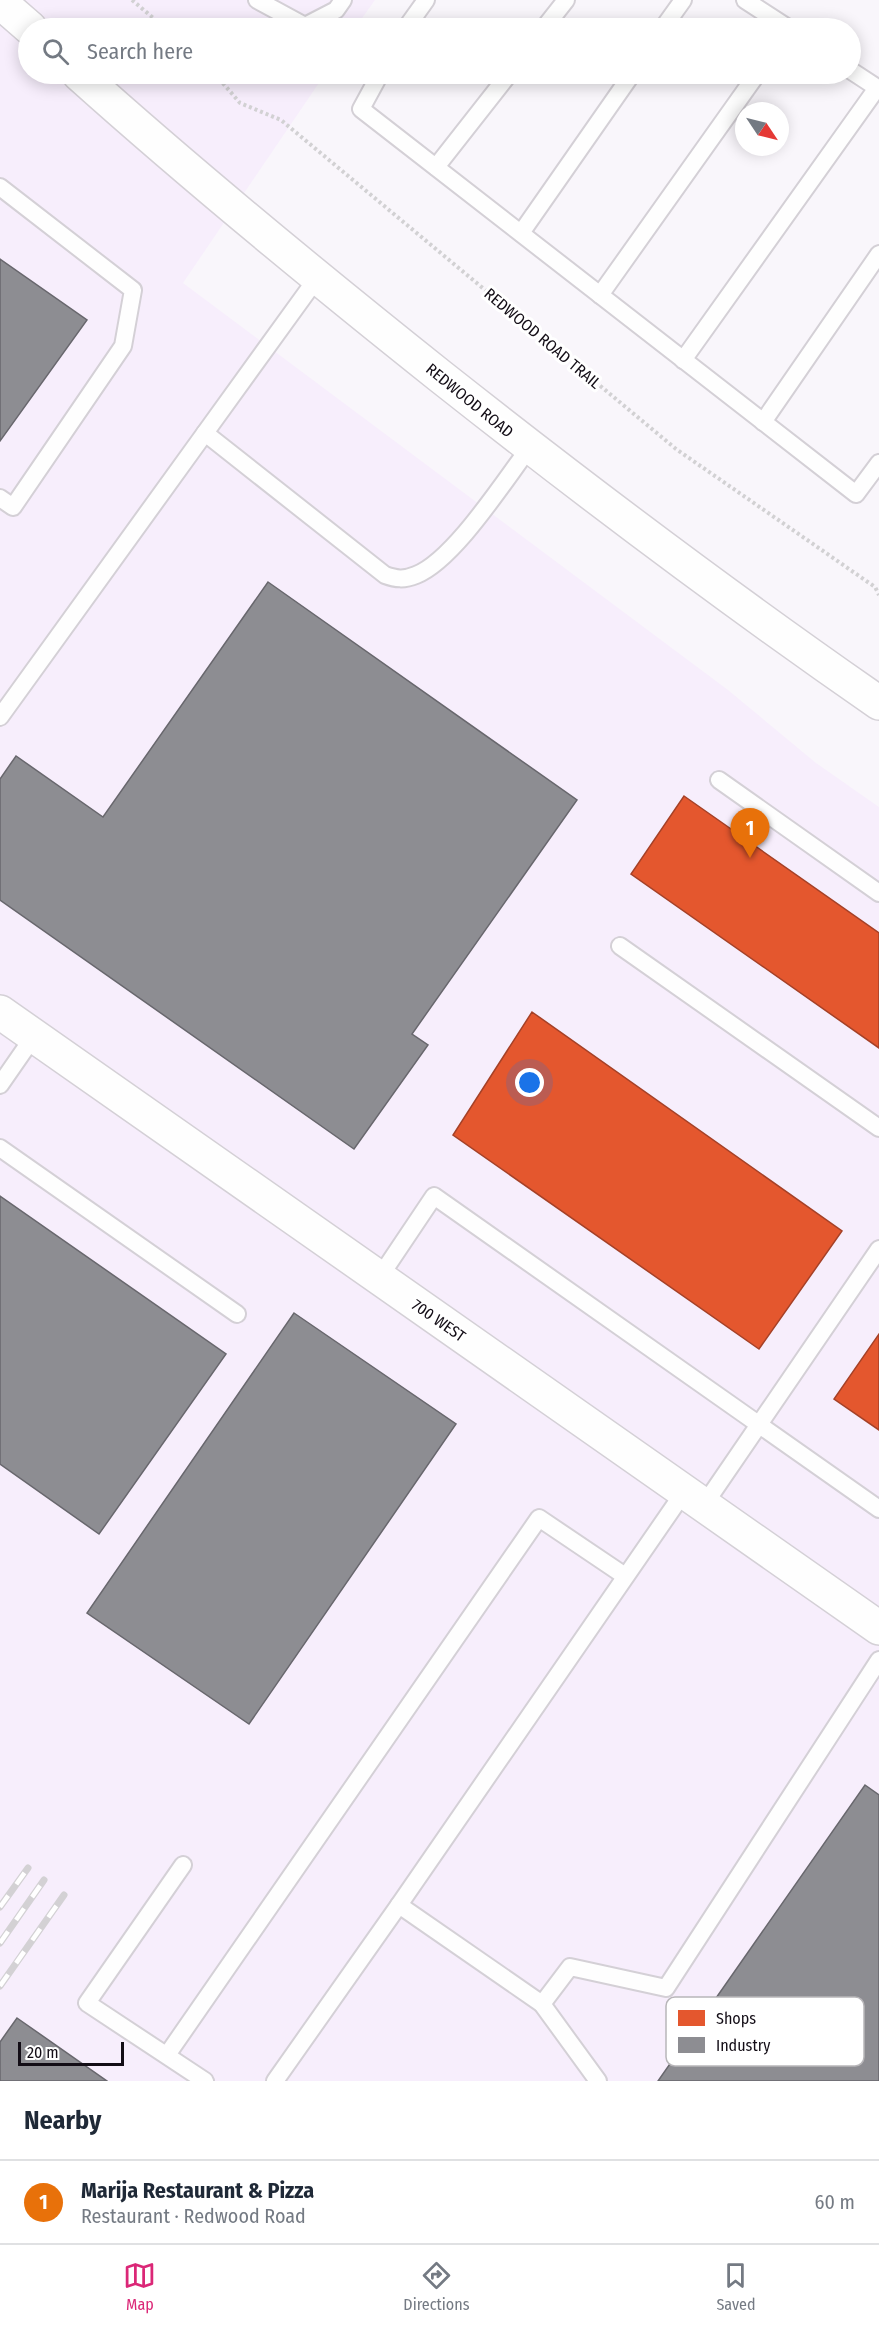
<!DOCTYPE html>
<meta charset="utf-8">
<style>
body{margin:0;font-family:"Fira Sans Condensed",sans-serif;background:#f6f6f7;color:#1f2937}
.compass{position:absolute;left:735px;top:102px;width:54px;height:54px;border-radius:50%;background:#fff;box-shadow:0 3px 15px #0003;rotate:125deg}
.scale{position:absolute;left:18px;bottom:15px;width:106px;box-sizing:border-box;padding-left:6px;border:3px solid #130d16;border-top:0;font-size:16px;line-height:21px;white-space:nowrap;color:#130d16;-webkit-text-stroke:4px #fff;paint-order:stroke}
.you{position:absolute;left:530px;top:1083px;width:21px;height:21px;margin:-15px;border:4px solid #fff;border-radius:50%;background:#1a73e8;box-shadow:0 0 0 9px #1a73e833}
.badge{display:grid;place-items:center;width:39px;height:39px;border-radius:50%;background:#db2777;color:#fff;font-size:20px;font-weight:700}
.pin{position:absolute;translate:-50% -50px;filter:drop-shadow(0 2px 3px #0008)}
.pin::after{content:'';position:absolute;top:32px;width:21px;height:18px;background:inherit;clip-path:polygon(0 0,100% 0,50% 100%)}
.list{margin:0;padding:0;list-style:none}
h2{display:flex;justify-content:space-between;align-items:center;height:78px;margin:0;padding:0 24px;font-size:26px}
h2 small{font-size:20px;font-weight:400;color:#747a83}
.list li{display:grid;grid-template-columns:39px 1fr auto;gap:18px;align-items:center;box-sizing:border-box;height:84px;padding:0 24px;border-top:2px solid #e0e1e3}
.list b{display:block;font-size:22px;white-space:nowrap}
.list p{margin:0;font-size:20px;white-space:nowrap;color:#747a83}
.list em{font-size:20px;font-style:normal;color:#747a83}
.icon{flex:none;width:33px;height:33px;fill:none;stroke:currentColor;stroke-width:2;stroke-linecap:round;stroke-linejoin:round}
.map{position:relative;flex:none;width:879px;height:2081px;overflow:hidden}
.search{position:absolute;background:#fff;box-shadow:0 3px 15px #0003;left:18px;right:18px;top:18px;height:66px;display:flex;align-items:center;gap:15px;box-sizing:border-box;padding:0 21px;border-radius:33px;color:#747a83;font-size:22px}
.sheet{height:162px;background:#fff}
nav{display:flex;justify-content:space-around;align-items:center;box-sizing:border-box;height:84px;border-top:2px solid #e0e1e3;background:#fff;font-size:16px;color:#747a83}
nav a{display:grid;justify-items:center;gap:3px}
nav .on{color:#db2777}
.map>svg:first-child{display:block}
.built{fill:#f7eefc}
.shops{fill:#e4572e;stroke:#a54127;stroke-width:1.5}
.industry{fill:#8d8d92;stroke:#68676d;stroke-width:1.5}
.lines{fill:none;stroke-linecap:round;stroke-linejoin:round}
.lane-casing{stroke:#d4d0d6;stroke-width:20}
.secondary-casing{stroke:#d4d0d6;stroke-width:36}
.path{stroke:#d2d1d3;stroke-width:4;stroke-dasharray:3 3;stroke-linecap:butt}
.lane{stroke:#fefefe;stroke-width:16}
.secondary{stroke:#fefefe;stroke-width:33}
.rail-casing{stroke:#d3d1d4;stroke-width:7}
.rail{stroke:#fff;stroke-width:4.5;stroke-dasharray:14;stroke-linecap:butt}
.labels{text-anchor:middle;stroke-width:6;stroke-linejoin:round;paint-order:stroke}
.street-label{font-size:16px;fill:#130d16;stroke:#fff}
.key{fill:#fff;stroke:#b8b6b9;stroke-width:1.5}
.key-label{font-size:16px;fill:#130d16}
</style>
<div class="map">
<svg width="879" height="2081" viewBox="0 0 879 2081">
<rect width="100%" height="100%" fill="#f9f6fb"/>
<polygon class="built" points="0,0 375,0 355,28 28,28 28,74 325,74 183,283 728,690 816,763 879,807 879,2081 0,2081"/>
<g class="shops">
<polygon points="684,796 879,933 879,1048 631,874"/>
<polygon points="532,1012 842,1231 759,1349 453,1135"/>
<polygon points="879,1334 879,1430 834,1399"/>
</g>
<g class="industry">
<polygon points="0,259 87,320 0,441"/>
<polygon points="268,582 577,800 412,1034 428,1045 354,1149 0,900 0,779 16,756 103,817"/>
<polygon points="0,1196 226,1354 99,1534 0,1464"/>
<polygon points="294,1313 456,1424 249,1724 87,1613"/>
<polygon points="865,1785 879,1795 879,2081 658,2081"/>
<polygon points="17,2018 107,2081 0,2081 0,2042"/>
</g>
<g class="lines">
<defs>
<g id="lane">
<polyline points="257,0 305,26 336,10 343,0"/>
<polyline points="745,0 788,28"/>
<polyline points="406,28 426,0"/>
<polyline points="544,28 566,0"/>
<polyline points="663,28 683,0"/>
<polyline points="850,70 879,89"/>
<polyline points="380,74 361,109 856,494 879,463"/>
<polyline points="436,167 509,74"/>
<polyline points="0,187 133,290 123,346 13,507 0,498"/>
<polyline points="521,233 632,74"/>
<path d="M317,278L205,433L385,575C396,579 404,580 416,575C454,560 504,481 530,447"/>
<polyline points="600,295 757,74"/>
<polyline points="683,360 877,88"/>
<polyline points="763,422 879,254"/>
<polyline points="0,717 205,433"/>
<polyline points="719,780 879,893"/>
<polyline points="620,946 879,1128"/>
<polyline points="0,1085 34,1036"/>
<polyline points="0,1148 237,1314"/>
<polyline points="379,1278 434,1196 879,1509"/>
<polyline points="704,1505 879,1249"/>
<polyline points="183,1865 87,2003 205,2081"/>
<polyline points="399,1905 542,2004"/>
<polyline points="167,2055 539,1518 625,1576"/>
<polyline points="275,2081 399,1905 684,1492"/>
<polyline points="598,2081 542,2004 570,1967 666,1988 879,1660"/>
</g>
<g id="secondary">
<polyline points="0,2 30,28"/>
<path d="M79,74C196,179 317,278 440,376C583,489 729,599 879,703"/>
<polyline points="0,1012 879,1628"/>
</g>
</defs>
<use href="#lane" class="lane-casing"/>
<use href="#secondary" class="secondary-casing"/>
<g class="path">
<polyline points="132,0 165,28"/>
<polyline points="215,74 240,103 281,120 676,449 875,587 879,595"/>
</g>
<use href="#lane" class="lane"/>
<use href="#secondary" class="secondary"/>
<defs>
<g id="rail">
<polyline points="0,1907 28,1868"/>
<polyline points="0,1943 44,1880"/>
<polyline points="0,1986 64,1895"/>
</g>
</defs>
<use href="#rail" class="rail-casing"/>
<use href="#rail" class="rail"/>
</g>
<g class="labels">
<g class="street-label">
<text transform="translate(543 338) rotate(40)" y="6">REDWOOD ROAD TRAIL</text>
<text transform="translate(470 400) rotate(39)" y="6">REDWOOD ROAD</text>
<text transform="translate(439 1320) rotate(35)" y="6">700 WEST</text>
</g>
</g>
<rect x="666" y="1997" width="198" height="69" rx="9" class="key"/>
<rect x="678" y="2010" width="27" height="16" fill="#e4572e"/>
<rect x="678" y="2037" width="27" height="16" fill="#8d8d92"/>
<g class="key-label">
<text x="716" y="2024">Shops</text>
<text x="716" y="2051">Industry</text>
</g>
</svg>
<svg class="compass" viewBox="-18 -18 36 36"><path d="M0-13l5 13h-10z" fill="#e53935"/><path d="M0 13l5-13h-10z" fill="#747a83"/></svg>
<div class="scale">20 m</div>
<div class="you"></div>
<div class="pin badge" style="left:750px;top:858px;background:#e8710a">1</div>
<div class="search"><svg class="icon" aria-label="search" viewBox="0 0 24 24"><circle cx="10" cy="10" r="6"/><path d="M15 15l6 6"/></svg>Search here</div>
</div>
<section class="sheet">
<h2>Nearby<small></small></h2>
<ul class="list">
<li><span class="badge" style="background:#e8710a">1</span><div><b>Marija Restaurant &amp; Pizza</b><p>Restaurant · Redwood Road</p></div><em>60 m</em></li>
</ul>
</section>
<nav>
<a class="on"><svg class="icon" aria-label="map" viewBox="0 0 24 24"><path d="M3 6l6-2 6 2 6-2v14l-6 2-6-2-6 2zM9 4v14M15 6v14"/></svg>Map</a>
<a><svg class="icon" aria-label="directions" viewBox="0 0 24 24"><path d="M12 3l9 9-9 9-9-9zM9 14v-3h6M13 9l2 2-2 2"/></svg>Directions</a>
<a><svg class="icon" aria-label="saved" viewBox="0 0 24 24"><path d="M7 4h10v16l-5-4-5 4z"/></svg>Saved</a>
</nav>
